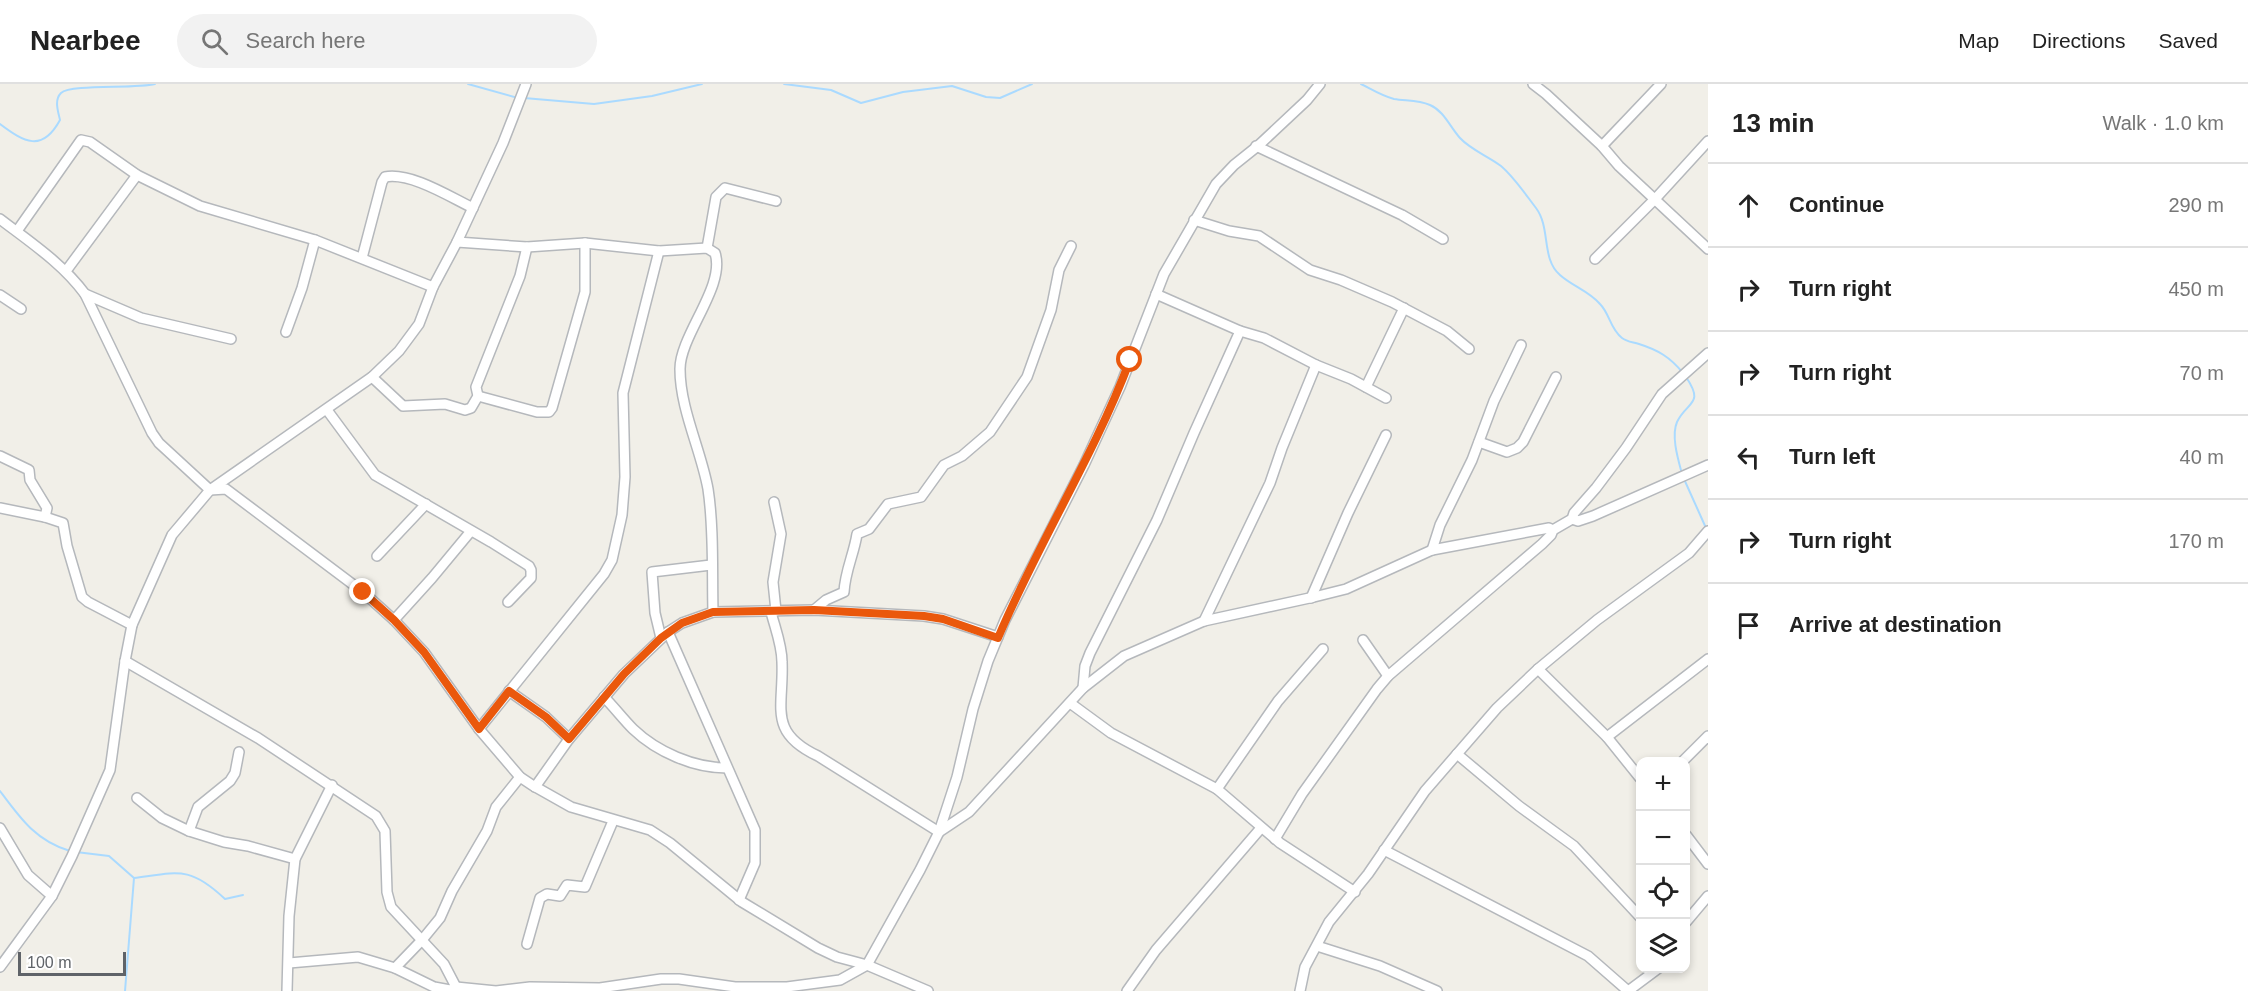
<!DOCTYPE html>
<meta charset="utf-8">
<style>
body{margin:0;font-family:Arial,sans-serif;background:#f2f2f2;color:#222}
.controls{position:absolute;right:18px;bottom:18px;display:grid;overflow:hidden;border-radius:12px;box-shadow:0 3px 9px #0003}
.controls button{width:54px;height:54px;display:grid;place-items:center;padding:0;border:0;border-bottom:2px solid #e0e0e0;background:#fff;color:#222;font:30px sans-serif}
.scale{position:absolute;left:18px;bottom:15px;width:108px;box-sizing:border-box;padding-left:6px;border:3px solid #5f6368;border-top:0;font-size:16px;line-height:21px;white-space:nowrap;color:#5f6368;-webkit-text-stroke:4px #fff;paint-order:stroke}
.stop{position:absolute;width:18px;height:18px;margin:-14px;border:4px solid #ea580c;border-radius:50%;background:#fff}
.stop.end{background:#ea580c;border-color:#fff;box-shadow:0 2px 6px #0008}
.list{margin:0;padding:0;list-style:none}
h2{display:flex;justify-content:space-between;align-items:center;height:78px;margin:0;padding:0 24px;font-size:26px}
h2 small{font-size:20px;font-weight:400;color:#767676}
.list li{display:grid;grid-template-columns:39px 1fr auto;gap:18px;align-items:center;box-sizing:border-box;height:84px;padding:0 24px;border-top:2px solid #e0e0e0}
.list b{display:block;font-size:22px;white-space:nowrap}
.list em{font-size:20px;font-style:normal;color:#767676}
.icon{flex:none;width:33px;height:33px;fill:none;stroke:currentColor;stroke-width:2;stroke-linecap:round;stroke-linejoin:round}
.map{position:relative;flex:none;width:1708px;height:907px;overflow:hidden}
header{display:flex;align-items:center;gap:36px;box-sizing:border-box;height:84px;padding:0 30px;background:#fff;border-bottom:2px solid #e0e0e0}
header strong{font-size:28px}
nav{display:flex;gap:33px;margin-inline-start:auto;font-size:21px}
.search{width:420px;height:54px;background:#f2f2f2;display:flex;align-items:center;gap:15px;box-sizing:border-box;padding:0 21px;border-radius:33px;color:#767676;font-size:22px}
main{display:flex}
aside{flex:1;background:#fff}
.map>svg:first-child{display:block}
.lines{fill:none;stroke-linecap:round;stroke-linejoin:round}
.stream{stroke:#aadaff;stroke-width:2}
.minor-casing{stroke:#b5b8bc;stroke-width:12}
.minor{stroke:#fff;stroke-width:9}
.route{stroke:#ea580c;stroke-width:8}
</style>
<header>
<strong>Nearbee</strong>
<div class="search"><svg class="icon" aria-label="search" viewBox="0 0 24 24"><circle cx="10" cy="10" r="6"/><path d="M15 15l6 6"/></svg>Search here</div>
<nav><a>Map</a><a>Directions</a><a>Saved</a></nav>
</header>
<main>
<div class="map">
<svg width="1708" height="907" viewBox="0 0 1708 907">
<rect width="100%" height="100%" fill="#f1efe8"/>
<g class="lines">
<g class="stream">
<polyline points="468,0 518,14"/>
<polyline points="784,0 831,6 861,19 903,8 952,2 986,13 1000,14 1032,0"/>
<path d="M1361,0C1371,5 1382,12 1394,15C1406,17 1418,16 1430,21C1444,27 1450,43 1460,54C1471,66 1488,72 1501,82C1514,93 1526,111 1536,124C1551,144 1541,175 1560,191C1572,202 1589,207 1600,220C1610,230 1610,245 1622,254C1627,258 1633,258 1639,260C1658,266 1670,273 1683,289"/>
<polyline points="524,14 594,20 652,12 702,0"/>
<path d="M0,40C24,58 42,69 60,36C58,27 54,16 61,9C71,0 135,5 155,0"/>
<path d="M1682,390C1678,375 1671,352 1677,338C1687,317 1705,321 1686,293"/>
<polyline points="1684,395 1706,444"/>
<path d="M0,707C20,734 36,757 70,767"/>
<polyline points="76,768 109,772 134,794 125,907"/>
<path d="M134,794C179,788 190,782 225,815L243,811"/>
</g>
<defs>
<g id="minor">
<polyline points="1533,0 1546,10 1602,62 1619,82 1708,165"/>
<polyline points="1256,62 1402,131 1443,155"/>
<polyline points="1602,62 1661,0"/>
<path d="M0,135C30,158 62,179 85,210L152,349L159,359L210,406L226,405L363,508L394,536L424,568L479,645L520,693L532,701L571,723L650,746L670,759L742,818L818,864L837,873L867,881L928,907"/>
<polyline points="1194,136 1229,147 1259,152 1310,186 1341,196 1392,218 1447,247 1469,265"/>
<polyline points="17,147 81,56 90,58 137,91 200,122 315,156 433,203"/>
<path d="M457,158L527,163L585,159L659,167L707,164L715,169C726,202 680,251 680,285C680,325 701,366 708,405C714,444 712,489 713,528"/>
<polyline points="707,164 716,113 725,104 776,117"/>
<path d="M362,174L382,98L385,93C411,88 450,113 473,124"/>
<polyline points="1595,175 1656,114 1708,57"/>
<polyline points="66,187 137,91"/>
<polyline points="85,210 141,234 231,255"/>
<polyline points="1156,210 1240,247 1264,254 1316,281 1351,295 1386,314"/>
<polyline points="0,211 21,225"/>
<polyline points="286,248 302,204 315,156"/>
<polyline points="372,293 403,322 445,320 465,326 471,324 478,312 476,303 520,192 527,163"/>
<polyline points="1366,303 1404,224"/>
<polyline points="478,312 537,328 549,328 552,324 585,208 585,159"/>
<polyline points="327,326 375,391 491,458 529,482 531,486 531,494 508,518"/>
<polyline points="1479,358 1507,368 1517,364 1523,358 1556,293"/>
<polyline points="0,372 29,386 30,396 47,424 45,433"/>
<polyline points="774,418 781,450 773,498 776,527"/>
<polyline points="0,424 45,433 63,439 67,462 82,513 88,518 132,541"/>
<polyline points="1572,435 1578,437 1593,432 1708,381"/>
<polyline points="1432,466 1440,441 1472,376 1494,317 1521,261"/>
<polyline points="377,472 426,420"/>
<polyline points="1311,514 1348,429 1386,351"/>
<path d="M814,526L826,516L844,508C845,487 854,470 857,450L869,445L888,420L921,413L944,381L962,372L990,348L1027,293L1051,226L1059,186L1071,162"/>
<path d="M771,528C775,544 782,561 782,578C784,623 767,648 818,672L939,748"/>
<polyline points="394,536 432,494 471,447"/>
<polyline points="1204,537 1270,399 1282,364 1316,281"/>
<polyline points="668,548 755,746 755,779 739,816"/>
<polyline points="661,554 655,529 652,488 711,481"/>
<polyline points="1363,556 1388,592"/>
<polyline points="125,577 258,654 376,732 385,747 387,808 391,823 444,880 456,903"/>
<polyline points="1538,585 1607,653 1640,694"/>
<polyline points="1083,604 1085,582 1090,569 1157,436 1194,349 1240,247"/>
<polyline points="509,607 546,633 569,655"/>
<path d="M604,613C614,623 623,635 633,645C657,668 694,684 727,684"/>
<polyline points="1070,619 1111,649 1217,705 1280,759 1355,808"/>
<polyline points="479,645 604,490 612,476 622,431 625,393 623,309 659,167"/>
<polyline points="1607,653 1708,575"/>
<polyline points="1457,670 1519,722 1574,762 1640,833"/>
<polyline points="1682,678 1708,652"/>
<polyline points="535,703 569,655 624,590 668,548 682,539 713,528 814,526 924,532 943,535 998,553"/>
<polyline points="1217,705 1278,617 1323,565"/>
<polyline points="137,714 162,734 189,747 224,758 248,762 295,775"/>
<polyline points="0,744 28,791 52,812"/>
<polyline points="189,747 198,723 230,697 235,689 239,668"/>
<polyline points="939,748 969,728 1083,604 1124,572 1204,537 1314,513 1346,505 1432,466 1549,444 1553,446"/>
<polyline points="1686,751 1708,780"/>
<polyline points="1275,755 1302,710 1377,605 1388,592 1542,460 1551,451 1553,446 1572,435 1574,429 1596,404 1626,364 1662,310 1708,269"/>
<polyline points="1384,766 1588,872 1628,907"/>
<polyline points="1686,838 1708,812"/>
<polyline points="527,860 540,814 547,810 560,812 567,801 585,803 613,737"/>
<polyline points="1317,862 1380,882 1437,907"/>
<polyline points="289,879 358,873 395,884 434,903 450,906 456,903 496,907 530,903 600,904 661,895 679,895 735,903 787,903 840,896 867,881 920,786 939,748 957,693 973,625 988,577 1005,536 1084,381 1120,303 1164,190 1216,100 1234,81 1259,61 1307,16 1320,0"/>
<polyline points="0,883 52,812 72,772 110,686 125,577 132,541 172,451 210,406 372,293 399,267 419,240 433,203 457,158 503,59 526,0"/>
<polyline points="395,884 422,856 440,834 452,807 487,747 496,723 520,693"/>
<polyline points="287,907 289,832 295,775 332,701"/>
<polyline points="1127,907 1156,866 1261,744"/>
<polyline points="1300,907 1305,883 1329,838 1368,790 1425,707 1497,624 1538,585 1597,536 1689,469 1708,447"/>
<polyline points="1628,907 1659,884"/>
</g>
</defs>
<use href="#minor" class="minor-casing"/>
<use href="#minor" class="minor"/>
</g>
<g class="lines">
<path class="route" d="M363,508L394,536L424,568L479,645L509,607L546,633L569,655L624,590L661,554L682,539L713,528L814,526L924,532L943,535L998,554C1038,459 1094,372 1130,276"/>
</g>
</svg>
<div class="controls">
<button>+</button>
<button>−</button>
<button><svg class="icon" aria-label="locate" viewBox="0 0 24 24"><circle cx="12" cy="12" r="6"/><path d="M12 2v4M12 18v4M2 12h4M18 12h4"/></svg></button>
<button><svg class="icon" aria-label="layers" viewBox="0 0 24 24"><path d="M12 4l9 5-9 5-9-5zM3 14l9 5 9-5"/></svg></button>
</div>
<div class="scale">100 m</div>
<div class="stop" style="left:1130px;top:276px"></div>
<div class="stop end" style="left:363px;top:508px"></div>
</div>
<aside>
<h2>13 min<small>Walk · 1.0 km</small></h2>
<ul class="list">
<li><svg class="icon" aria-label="ahead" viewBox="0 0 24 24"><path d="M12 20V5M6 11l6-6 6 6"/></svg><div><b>Continue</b></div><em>290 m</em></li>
<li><svg class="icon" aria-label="right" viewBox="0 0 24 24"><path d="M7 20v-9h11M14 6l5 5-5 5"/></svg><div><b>Turn right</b></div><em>450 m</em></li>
<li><svg class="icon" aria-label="right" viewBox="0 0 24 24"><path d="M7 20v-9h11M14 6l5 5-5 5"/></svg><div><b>Turn right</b></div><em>70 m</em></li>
<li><svg class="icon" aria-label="left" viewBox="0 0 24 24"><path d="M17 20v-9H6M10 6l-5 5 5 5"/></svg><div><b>Turn left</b></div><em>40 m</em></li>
<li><svg class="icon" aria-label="right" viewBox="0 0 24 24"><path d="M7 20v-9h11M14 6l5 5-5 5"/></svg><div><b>Turn right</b></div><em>170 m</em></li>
<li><svg class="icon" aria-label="arrive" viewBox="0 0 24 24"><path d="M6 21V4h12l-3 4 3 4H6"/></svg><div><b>Arrive at destination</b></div></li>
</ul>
</aside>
</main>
